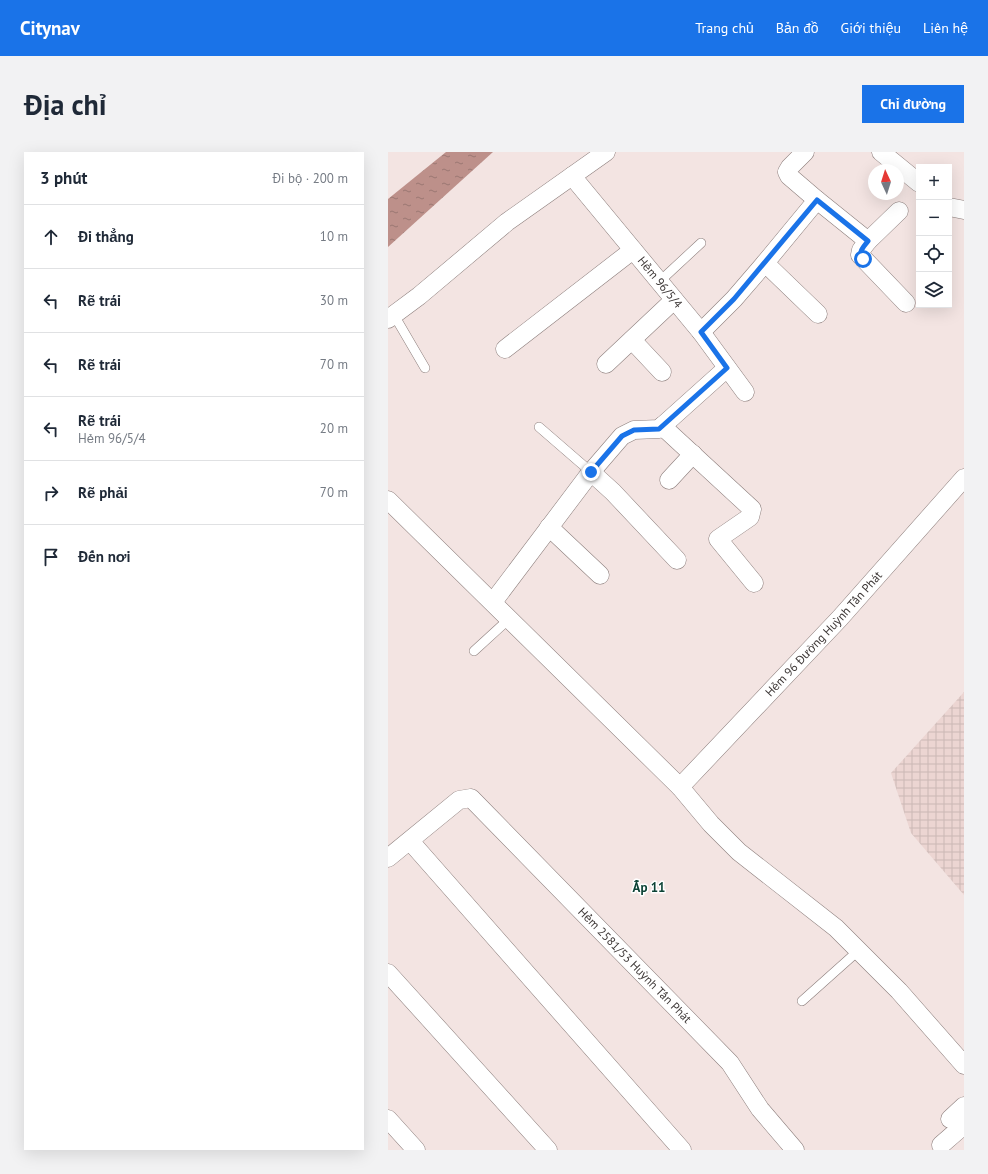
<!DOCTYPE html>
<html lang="vi">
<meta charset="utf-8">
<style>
body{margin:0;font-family:"PT Sans",sans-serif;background:#f2f2f3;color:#1f2937}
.controls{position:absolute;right:12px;top:12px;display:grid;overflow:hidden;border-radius:0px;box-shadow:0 4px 16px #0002}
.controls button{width:36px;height:36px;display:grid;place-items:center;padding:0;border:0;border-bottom:1px solid #e0e1e3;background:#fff;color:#1f2937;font:20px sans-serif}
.compass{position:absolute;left:480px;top:12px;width:36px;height:36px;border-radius:50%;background:#fff;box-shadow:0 4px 16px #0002;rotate:356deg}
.stop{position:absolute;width:12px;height:12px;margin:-9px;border:3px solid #1a73e8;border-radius:50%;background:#fff}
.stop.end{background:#1a73e8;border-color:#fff;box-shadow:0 1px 4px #0008}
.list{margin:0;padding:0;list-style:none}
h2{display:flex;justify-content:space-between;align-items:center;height:52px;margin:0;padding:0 16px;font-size:17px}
h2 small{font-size:13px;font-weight:400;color:#747a83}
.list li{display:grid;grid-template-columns:26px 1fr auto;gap:12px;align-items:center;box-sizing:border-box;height:64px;padding:0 16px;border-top:1px solid #e0e1e3}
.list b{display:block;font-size:15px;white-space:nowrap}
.list p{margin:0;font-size:13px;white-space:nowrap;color:#747a83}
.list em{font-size:13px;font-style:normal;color:#747a83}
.icon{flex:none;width:22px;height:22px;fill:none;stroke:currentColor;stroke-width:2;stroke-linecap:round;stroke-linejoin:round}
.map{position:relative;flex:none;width:576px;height:998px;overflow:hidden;border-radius:0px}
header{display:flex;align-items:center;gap:24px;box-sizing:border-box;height:56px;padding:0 20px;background:#1a73e8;color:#fff}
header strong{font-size:19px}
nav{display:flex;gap:22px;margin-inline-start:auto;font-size:14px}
.intro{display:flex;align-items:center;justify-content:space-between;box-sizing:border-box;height:96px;padding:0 24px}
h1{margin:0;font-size:28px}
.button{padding:10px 18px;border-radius:0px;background:#1a73e8;color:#fff;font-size:14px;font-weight:700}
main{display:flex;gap:24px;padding:0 24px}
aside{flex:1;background:#fff;border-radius:0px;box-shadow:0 4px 16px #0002}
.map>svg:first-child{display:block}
.industrial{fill:url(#industrial-grid)}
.water{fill:url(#water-ripples)}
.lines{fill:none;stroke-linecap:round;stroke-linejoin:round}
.lane-casing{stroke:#8c7e7c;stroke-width:10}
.street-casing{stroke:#8c7e7c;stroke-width:19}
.lane{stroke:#fff;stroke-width:9}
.street{stroke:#fff;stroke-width:18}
.route{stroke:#1a73e8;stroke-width:5}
.labels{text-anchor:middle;stroke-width:3;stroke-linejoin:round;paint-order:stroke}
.street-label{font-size:12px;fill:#3e3837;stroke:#fff}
.neighbourhood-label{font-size:13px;font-weight:bold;fill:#0b4235;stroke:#fff}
</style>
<header>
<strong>Citynav</strong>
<nav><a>Trang chủ</a><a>Bản đồ</a><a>Giới thiệu</a><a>Liên hệ</a></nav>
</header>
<div class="intro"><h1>Địa chỉ</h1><a class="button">Chỉ đường</a></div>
<main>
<aside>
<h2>3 phút<small>Đi bộ · 200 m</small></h2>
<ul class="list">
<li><svg class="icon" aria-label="ahead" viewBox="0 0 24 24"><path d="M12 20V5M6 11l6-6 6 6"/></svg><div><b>Đi thẳng</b></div><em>10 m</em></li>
<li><svg class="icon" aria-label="left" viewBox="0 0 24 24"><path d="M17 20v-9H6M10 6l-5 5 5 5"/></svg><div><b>Rẽ trái</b></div><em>30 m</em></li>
<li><svg class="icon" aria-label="left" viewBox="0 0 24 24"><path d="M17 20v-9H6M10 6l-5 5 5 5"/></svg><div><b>Rẽ trái</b></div><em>70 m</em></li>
<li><svg class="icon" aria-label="left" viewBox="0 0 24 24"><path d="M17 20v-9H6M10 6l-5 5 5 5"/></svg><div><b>Rẽ trái</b><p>Hẻm 96/5/4</p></div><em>20 m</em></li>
<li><svg class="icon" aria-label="right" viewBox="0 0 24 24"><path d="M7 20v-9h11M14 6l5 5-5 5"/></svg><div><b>Rẽ phải</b></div><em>70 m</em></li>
<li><svg class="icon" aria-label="arrive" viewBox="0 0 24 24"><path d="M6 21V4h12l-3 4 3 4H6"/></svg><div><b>Đến nơi</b></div></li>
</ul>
</aside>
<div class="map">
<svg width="576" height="998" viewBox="0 0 576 998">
<defs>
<pattern id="industrial-grid" width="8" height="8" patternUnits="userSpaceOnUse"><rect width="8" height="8" fill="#ecd5d2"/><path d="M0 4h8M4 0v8" fill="none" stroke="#cbb8b5"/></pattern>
<pattern id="water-ripples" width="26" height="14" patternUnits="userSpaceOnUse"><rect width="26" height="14" fill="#bd908a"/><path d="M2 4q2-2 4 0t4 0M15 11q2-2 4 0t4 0" fill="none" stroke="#9b7772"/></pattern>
</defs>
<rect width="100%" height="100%" fill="#f3e4e2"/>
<polygon class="industrial" points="576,540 576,743 523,681 503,621"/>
<polygon class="water" points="58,0 105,0 0,95 0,47"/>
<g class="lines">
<defs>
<g id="lane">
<polyline points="271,130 313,91"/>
<polyline points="6,163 37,216"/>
<polyline points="151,275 203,320"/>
<polyline points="86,499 121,467"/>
<polyline points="414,849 470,799"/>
</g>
<g id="street">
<polyline points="493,0 531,31"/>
<path id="s1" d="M184,24L313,180L357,240"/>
<polyline points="429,48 480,89 511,59"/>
<polyline points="561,55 576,58"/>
<polyline points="480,89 473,98 472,103 518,151"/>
<polyline points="377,111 429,48 401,24 399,20 402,15 417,0"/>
<polyline points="0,167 31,144 119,70 218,0"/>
<polyline points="313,180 346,147 377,111 430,162"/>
<polyline points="244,188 274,220"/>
<polyline points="117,197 245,98"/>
<polyline points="218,212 286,148"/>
<polyline points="274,274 364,357 362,365 330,387 366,431"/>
<polyline points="203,320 225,340 289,408"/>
<polyline points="281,328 305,302"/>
<polyline points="0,348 292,635 323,672 351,700 448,776 511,839 576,913"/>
<polyline points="161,375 212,423"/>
<polyline points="105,450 203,320 234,284 246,278 271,277 339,216"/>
<path id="s2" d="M292,635L452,466L576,326"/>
<polyline points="22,689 294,998"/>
<path id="s3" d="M0,706L71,648L83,646L342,911L372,957L407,998"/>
<polyline points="0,821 160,998"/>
<polyline points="0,967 28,998"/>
<polyline points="562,967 576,954"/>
<polyline points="553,993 576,973"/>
</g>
</defs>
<use href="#lane" class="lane-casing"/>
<use href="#street" class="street-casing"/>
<use href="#lane" class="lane"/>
<use href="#street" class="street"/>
</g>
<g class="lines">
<path class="route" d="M203,320L234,284L246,278L271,277L339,216L313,180L346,147L429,48L480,89C475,96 470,99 475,107"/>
</g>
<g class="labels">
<g class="street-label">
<text dy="4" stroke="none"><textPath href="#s1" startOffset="138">Hẻm 96/5/4</textPath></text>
<text dy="4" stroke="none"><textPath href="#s2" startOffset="210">Hẻm 96 Đường Huỳnh Tấn Phát</textPath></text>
<text dy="4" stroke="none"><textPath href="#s3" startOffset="338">Hẻm 2581/53 Huỳnh Tấn Phát</textPath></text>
</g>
<g class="neighbourhood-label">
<text x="261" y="740">Ấp 11</text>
</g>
</g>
</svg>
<div class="controls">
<button>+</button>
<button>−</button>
<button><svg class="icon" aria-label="locate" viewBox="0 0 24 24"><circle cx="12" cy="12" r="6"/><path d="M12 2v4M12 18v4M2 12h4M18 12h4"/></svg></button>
<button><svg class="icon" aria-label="layers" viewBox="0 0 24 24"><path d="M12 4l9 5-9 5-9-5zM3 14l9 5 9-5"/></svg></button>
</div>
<svg class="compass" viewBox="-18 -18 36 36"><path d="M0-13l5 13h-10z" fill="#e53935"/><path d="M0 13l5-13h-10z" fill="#747a83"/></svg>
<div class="stop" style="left:475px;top:107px"></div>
<div class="stop end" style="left:203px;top:320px"></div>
</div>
</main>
